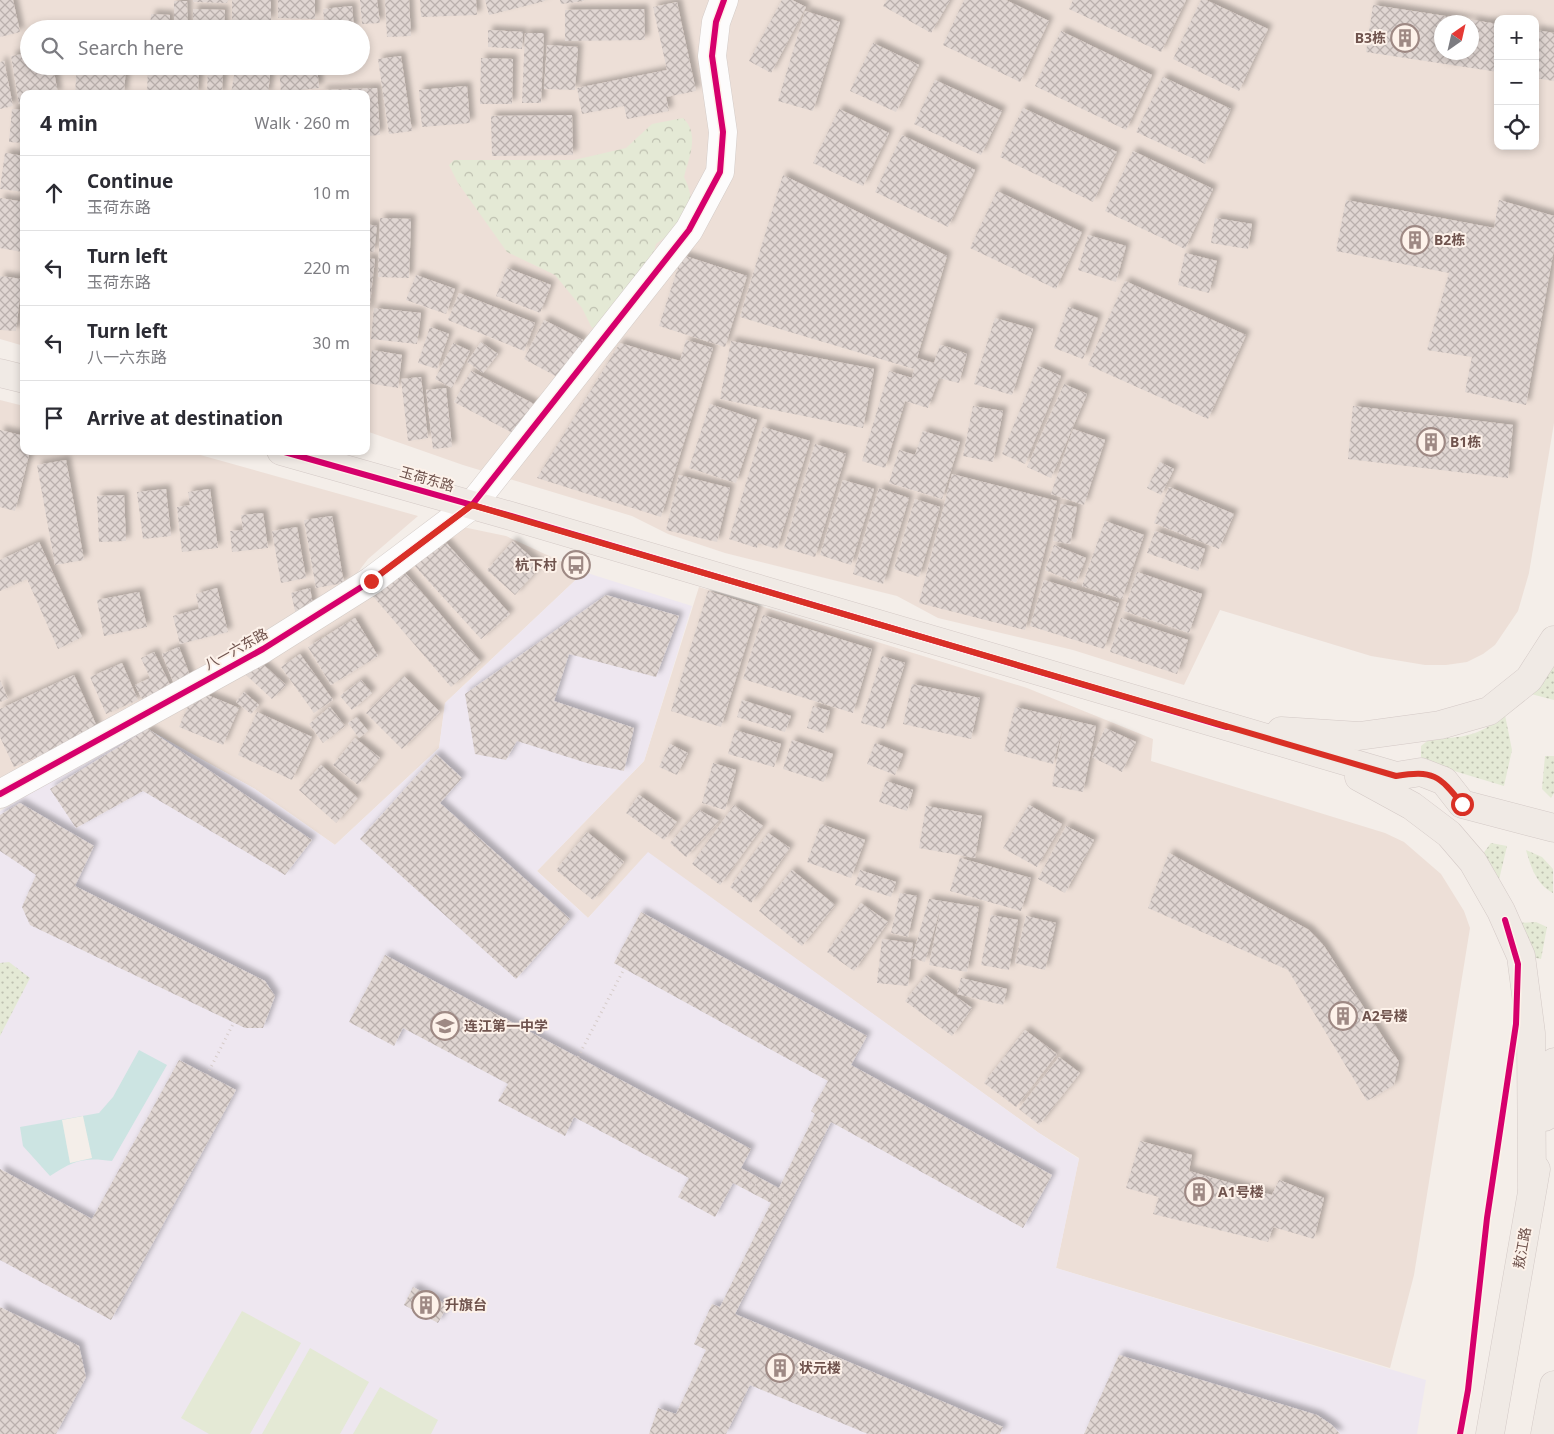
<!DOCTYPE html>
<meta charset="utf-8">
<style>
body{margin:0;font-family:"Noto Sans","Noto Sans SC",sans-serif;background:#f7f7f7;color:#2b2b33}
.controls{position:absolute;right:15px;top:15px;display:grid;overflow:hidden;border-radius:10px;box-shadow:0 2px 8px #0003}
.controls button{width:45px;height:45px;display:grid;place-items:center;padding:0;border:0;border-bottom:1px solid #e1e1e2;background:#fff;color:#2b2b33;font:25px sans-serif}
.compass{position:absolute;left:1434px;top:15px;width:45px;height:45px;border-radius:50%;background:#fff;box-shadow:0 2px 8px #0003;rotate:34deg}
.stop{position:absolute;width:15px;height:15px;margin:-11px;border:4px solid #d93025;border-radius:50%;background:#fff}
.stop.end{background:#d93025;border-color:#fff;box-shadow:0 1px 5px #0008}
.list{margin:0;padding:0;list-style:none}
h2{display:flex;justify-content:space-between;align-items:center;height:65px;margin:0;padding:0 20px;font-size:21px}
h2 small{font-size:16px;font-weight:400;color:#7c7c81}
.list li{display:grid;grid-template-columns:32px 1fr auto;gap:15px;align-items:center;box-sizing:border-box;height:75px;padding:0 20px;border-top:1px solid #e1e1e2}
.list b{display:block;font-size:19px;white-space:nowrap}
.list p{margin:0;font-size:16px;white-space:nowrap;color:#7c7c81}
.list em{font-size:16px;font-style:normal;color:#7c7c81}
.icon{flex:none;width:28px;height:28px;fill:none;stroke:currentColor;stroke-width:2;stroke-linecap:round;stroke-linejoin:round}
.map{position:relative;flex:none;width:1554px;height:1434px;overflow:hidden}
.search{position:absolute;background:#fff;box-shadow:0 2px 8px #0003;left:20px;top:20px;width:350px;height:55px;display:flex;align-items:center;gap:12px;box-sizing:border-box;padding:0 18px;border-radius:28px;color:#7c7c81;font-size:19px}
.panel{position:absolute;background:#fff;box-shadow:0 2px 8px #0003;left:20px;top:90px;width:350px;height:365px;border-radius:10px}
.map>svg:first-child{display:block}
.residential{fill:#eddfd7;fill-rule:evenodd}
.education{fill:#eee7f0}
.grass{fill:url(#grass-dots)}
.forest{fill:url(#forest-crowns)}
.park{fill:#e4e9d5}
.water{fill:#cce4e2}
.pier{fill:#f4eee9}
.building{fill:url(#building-cross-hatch);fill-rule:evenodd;filter:url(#shadow)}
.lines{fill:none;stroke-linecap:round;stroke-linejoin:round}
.minor-casing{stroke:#d3cbc7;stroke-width:29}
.major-casing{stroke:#d3c9c6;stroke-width:29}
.path{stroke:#d6ccca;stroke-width:3;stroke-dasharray:1 4;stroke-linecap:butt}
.minor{stroke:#fdfcfc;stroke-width:28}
.major{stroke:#f0eae5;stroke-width:28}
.cycleway-casing{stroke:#fdf2ea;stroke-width:9}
.cycleway{stroke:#d6006c;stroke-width:6}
.route{stroke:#d93025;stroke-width:6}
.labels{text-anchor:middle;stroke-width:4;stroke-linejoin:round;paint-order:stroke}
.poi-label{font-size:14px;font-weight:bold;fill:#6f534d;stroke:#fdf2ea;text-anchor:start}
.street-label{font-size:14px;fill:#6f534d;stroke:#fdf2ea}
</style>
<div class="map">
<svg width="1554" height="1434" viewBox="0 0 1554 1434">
<defs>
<pattern id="grass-dots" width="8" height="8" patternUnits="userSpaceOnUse" patternTransform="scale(1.25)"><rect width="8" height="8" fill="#e4e9d5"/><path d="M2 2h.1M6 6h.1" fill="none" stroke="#bdbfaf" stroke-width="1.8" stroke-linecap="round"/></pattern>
<pattern id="forest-crowns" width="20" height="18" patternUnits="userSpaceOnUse" patternTransform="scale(1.25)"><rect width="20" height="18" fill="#e4e9d5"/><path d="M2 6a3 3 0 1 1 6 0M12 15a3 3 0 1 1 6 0" fill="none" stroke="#bdbfaf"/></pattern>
<pattern id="building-cross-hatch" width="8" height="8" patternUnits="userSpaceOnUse" patternTransform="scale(1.25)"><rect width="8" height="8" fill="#e0d6d2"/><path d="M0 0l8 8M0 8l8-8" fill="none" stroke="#bab0ad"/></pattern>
<filter id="shadow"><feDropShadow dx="4.5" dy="-4.5" stdDeviation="2.5" flood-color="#0004"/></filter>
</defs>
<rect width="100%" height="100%" fill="#f4eee9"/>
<g class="residential">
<path d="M0,0H1554V423L1529,573L1518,611L1495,645L1483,654L1467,662L1446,665H1425L1371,656L1220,610L1184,685L1073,650L938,618L897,596L725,553L668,534L632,516L463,465L366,431V94H24V346L0,339ZM1498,19H1535V146H1498ZM1442,22H1472V52H1442ZM29,29H361V66H29Z"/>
<polygon points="0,400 24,406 24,451 186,451 418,516 368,559 348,585 0,787"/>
<polygon points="453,525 506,536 584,572 445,703 439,748 335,845 255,789 144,727"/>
<polygon points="699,587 1027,688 1153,739 1151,761 1385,833 1404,842 1441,874 1464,911 1470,928 1414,1275 1390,1368 1056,1268 1079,1158 1039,1133 648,853 588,918 537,871 644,761"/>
</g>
<polygon class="education" points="584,572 692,606 644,761 537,871 588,918 648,852 1039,1133 1079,1159 1056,1268 1426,1380 1417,1434 0,1434 0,811 144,727 255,789 335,845 439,748 445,703"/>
<g class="grass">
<polygon points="1554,662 1554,700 1531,694"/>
<path d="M1505,715L1512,750L1504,786L1431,764L1421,757V746L1431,738C1463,739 1480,735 1505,715Z"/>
<polygon points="1545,756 1554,756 1554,793 1551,798 1542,789"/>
<polygon points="1491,843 1507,846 1498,884 1482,855"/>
<path d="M1526,850L1542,857L1553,869V893C1536,884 1531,867 1526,850Z"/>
<polygon points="1536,922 1547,927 1541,959 1532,957 1518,923"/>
<polygon points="9,962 30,978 0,1036 0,963"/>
</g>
<path class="forest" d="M683,118C700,134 689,157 684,177C701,211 684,225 656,244L650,267L609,321L592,328L582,308L555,275L507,252L458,183L449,165L454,160H574L626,148L652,124Z"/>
<g class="park">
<polygon points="242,1311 301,1343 250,1434 209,1434 181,1418"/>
<polygon points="310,1348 369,1382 340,1434 262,1434"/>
<polygon points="380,1387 438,1420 431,1434 353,1434"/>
</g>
<path class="water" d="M139,1050L167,1065L112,1161C85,1157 74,1160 50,1176L23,1146L20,1127L99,1113L113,1097Z"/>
<polygon class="pier" points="83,1116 92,1158 70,1163 62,1120"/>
<g class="building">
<polygon points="0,0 13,0 20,32 0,37"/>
<polygon points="193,0 228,0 227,3 193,2"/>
<rect x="232" y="0" width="39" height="21"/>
<polygon points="278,0 315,0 315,19 278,18"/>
<polygon points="360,0 377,0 380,23 362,24"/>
<polygon points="385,0 409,0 411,36 387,37"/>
<polygon points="420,0 476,0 477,15 421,17"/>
<polygon points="485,0 545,0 545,1 489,15"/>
<polygon points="560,0 584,0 584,1 561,4"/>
<polygon points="782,0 792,0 806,7 771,73 749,61"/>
<polygon points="887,0 950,0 931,33 883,6"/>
<polygon points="964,0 1006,0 1049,21 1020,82 943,45"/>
<polygon points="1073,0 1186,0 1161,52 1069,9"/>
<polygon points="1201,0 1206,0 1268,29 1239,91 1173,59"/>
<polygon points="174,1 187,1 188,29 174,29"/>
<polygon points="677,2 696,91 666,97 669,111 627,119 624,106 582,114 577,88 667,70 653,7"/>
<path d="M1373,5L1498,24V72L1366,52ZM1442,22H1472V52H1442Z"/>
<polygon points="352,6 354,29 325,29 323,9"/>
<polygon points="193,9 225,10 224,29 193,29"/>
<polygon points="644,9 645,40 565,41 565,10"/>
<polygon points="805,11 840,22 813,111 778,101"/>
<polygon points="151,14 170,15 170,29 150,29"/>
<polygon points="488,30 523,32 522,49 488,47"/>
<polygon points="1535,30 1554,33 1554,81 1535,78"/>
<polygon points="1061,31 1152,75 1126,130 1035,86"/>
<polygon points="525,33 544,33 541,103 522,103"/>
<polygon points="873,43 919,65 896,112 850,91"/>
<polygon points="547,45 578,47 575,90 544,89"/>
<polygon points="29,53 29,66 53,66 58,94 24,94 24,103 19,104 11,56"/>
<polygon points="401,56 412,131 389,134 378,59"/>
<polygon points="481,58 513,59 512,104 480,104"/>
<polygon points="4,61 13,106 0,109 0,62"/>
<polygon points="77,66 126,66 124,94 75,94"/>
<polygon points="148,66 199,66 198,94 147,94"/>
<polygon points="208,66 223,66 222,94 207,94"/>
<polygon points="279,66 317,66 319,88 300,90 301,94 281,94"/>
<polygon points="235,69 270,75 268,94 231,94"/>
<polygon points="1163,77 1231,109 1205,164 1136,132"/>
<polygon points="935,80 1002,111 981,155 914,124"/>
<polygon points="467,86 470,123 422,127 419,90"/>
<polygon points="377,88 380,135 366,136 366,94 322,94 322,90"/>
<polygon points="1023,108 1117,152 1093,202 1000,157"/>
<polygon points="12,109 24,110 24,143 9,142"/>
<polygon points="839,109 889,133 863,186 813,163"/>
<polygon points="572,115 573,155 492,156 491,116"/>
<polygon points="902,135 975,170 948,227 875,192"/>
<polygon points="1133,151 1213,189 1185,249 1105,211"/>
<polygon points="5,153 24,156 24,192 0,189"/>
<polygon points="783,175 947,256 917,358 934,363 940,345 948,347 967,354 962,372 959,383 939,378 928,408 905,401 885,468 862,461 889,371 912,378 914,369 740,317"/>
<polygon points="997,191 1082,232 1056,289 970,248"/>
<polygon points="0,198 24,202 22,252 0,248"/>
<polygon points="1346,200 1494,228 1499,200 1554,216 1554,249 1526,405 1465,392 1472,357 1427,350 1449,273 1336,251"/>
<polygon points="380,218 411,219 409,278 378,277"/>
<polygon points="1215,218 1252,224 1248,249 1211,243"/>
<polygon points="366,224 377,226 374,252 366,251"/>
<polygon points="1088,235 1126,246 1116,282 1078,270"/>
<polygon points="1185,253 1217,261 1209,293 1178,285"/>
<polygon points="682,255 747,276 725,347 659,326"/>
<polygon points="366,258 375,259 369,312 366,312"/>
<polygon points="507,268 551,285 540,313 496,296"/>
<polygon points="416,275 455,289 446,314 406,300"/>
<polygon points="0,276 22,279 16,331 0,330"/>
<polygon points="1125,281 1246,335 1208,419 1088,365"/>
<polygon points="459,293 535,323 524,351 448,320"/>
<polygon points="1068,307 1098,318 1083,359 1054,348"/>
<polygon points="374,308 421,313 417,344 371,339"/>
<polygon points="995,318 1033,329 1012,395 974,384"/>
<polygon points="544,320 583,340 563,380 524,359"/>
<polygon points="430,327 449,334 437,369 418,363"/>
<polygon points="686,340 713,348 661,517 537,478 620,343 680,361"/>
<polygon points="731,341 874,369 863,428 720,399"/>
<polygon points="481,342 498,354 483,373 467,362"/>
<polygon points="453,343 470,351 452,388 435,379"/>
<polygon points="372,350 402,355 398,388 367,383"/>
<polygon points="1038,366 1061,376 1025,464 1002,454"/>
<polygon points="471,371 536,405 520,437 454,402"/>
<polygon points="421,377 428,438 408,441 401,379"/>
<polygon points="1064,384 1087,394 1051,478 1027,467"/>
<polygon points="446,388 452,447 433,449 426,390"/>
<polygon points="710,404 757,420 736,483 689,468"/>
<polygon points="973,406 1003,411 993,462 963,456"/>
<polygon points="1353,406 1513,425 1508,478 1348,459"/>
<polygon points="763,427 810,441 777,549 758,543 757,548 729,539"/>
<polygon points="1073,429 1105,440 1084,505 1051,494"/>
<polygon points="0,430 24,436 24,451 30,451 15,511 0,507"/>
<polygon points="923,431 960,442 942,499 889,483 899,450 915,455"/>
<polygon points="815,444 846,454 815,557 784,548"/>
<polygon points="66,460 84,560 55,565 37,465"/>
<polygon points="1160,462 1174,469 1161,495 1147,488"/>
<polygon points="952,474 1057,501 1025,630 919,603"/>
<polygon points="679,475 730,488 717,542 666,530"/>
<polygon points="843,480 874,489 851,565 820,555"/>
<polygon points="1169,487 1234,514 1219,549 1154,523"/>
<polygon points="879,488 909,498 883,584 853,574"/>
<polygon points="166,489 171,536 143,539 137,492"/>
<polygon points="210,489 218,548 182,552 177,507 190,505 188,492"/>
<polygon points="124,495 126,541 99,542 97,496"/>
<polygon points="915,499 940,507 919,577 894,569"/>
<polygon points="1061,504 1077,507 1070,544 1053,541"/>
<polygon points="263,513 268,548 232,552 230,531 243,530 241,515"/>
<polygon points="332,516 344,583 316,588 304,520"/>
<polygon points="1105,521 1144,535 1122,599 1082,586"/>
<polygon points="297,527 306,578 281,583 272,531"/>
<polygon points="1155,531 1205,549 1198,571 1147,553"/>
<polygon points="441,537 510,614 481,639 412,563"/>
<polygon points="513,541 541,566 515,595 487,570"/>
<polygon points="39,542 82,637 58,649 27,579 0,591 0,560"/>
<polygon points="1054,545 1086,558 1076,583 1045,570"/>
<polygon points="401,568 481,662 451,687 371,594"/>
<polygon points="1137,572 1202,594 1189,633 1124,611"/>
<polygon points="1044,580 1119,603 1104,649 1030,626"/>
<polygon points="217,588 228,632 180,644 173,616 199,609 196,594"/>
<polygon points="310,588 314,611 296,615 291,593"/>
<polygon points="708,591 758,607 721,727 671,711"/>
<polygon points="139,592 147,627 104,636 97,600"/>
<polygon points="606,595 679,616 656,677 569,654 554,701 634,728 624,771 590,764 517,741 506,760 475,754 465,694"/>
<polygon points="763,615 872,649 853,713 743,679"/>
<polygon points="355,618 378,656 331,685 308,647"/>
<polygon points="1121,618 1188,640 1177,674 1110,652"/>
<polygon points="179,647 193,683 176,689 162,654"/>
<polygon points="154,652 174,693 146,707 135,685 150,678 141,658"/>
<polygon points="300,654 333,700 314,713 281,667"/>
<polygon points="882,656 905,663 884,729 861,723"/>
<polygon points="257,659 286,685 272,699 244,673"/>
<polygon points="122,663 138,700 106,714 90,677"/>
<polygon points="74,675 98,729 14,767 0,737 0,709"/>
<polygon points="404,676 440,712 402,749 366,713"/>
<polygon points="0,680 8,699 0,702"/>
<polygon points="361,680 372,693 352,710 340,696"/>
<polygon points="912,684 980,698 971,739 903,724"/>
<polygon points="195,690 239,708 223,745 179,727"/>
<polygon points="244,692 259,705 251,714 236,702"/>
<polygon points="742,700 791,716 785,732 737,717"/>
<polygon points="813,706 830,711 824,733 807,728"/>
<polygon points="330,707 345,726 323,743 309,724"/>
<polygon points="1015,707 1096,726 1083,792 1052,786 1063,727 1053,764 1004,751"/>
<polygon points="257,712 312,737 292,780 238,755"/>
<polygon points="357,717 368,731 359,738 348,723"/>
<polygon points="1105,728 1136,742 1122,772 1092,757"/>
<polygon points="148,729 312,840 285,875 143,791 76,828 50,789"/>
<polygon points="735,730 781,744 774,767 728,754"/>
<polygon points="355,738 380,758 358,785 333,765"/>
<polygon points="792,740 833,754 824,782 783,769"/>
<polygon points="875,743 903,754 895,775 867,764"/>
<polygon points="670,744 688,753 677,775 659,767"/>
<polygon points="436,754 462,778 440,803 570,919 516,979 360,839"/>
<polygon points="713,763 736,770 725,810 702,803"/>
<polygon points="321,765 358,798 336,823 299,790"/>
<polygon points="886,781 913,790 907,811 879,802"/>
<polygon points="639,795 677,822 664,840 626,813"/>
<polygon points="20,803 94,846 75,886 265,981 275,996 263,1028 245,1028 30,925 22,907 36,875 0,851 0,815"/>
<polygon points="734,805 763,826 720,885 692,864"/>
<polygon points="1029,805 1062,824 1037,867 1003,848"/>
<polygon points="926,806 982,816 975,858 919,848"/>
<polygon points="699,810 719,821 686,857 670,843"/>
<polygon points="821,824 865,840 851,878 807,862"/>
<polygon points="1066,826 1094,840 1065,893 1038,879"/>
<polygon points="587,832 624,862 593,900 556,870"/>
<polygon points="768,833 790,848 751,903 730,887"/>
<polygon points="1169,853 1309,930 1324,946 1399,1062 1394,1085 1367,1101 1288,970 1148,908"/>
<polygon points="960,858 1031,878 1021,911 950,891"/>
<polygon points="792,870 835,905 802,946 759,911"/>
<polygon points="860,870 896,882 891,897 855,885"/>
<polygon points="900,893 917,896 908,937 891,933"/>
<polygon points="929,899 979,907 967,972 929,965 941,906 925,962 912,958"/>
<polygon points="861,903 888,922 854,971 827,952"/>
<polygon points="641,912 867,1036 851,1065 1052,1175 1023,1228 831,1122 735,1314 1003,1427 1000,1434 868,1434 750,1385 726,1434 649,1434 658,1408 676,1414 706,1350 694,1344 712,1304 720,1307 771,1203 733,1183 715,1217 678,1197 689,1178 574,1117 565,1136 498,1101 508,1084 403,1028 394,1046 349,1022 385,955 751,1149 741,1168 779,1188 815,1114 811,1111 828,1081 614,963"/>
<polygon points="991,915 1018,920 1009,970 981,965"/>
<polygon points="1026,916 1056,923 1045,970 1015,963"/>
<polygon points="882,939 913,943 908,986 877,983"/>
<polygon points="926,975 972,1008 952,1036 905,1001"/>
<polygon points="961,978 1007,989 1003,1005 957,994"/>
<polygon points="1025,1030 1057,1054 1016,1107 984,1083"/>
<polygon points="1059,1057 1080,1073 1039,1125 1019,1109"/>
<polygon points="179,1060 236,1090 111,1320 0,1260 0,1169 92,1219"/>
<polygon points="1140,1141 1192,1155 1189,1171 1272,1195 1279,1180 1324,1198 1314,1239 1273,1227 1268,1242 1153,1214 1159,1197 1126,1188"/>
<polygon points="413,1287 448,1305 438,1323 404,1305"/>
<polygon points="0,1307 79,1346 86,1377 56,1434 0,1434"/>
<polygon points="1119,1355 1317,1415 1332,1425 1340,1434 1084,1434"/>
</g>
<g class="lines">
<defs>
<polyline id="minor" points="0,794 263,649 371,581 472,505 689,230 720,172 723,132 712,56 716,22 724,0"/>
<g id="major">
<polyline points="0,373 24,379"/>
<polyline points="281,451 511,516 1396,776 1421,772 1444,781 1462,804 1554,828"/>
<polyline points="1281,731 1359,736 1440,725 1489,711 1529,679 1554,640"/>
<polyline points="1359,777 1412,806 1449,834 1473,862 1501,911 1521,956 1531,1033 1532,1188"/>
<polyline points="1545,1117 1554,1062"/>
<polyline points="1490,1434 1536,1169"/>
<polyline points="1545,1434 1554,1385"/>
</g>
</defs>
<use href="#minor" class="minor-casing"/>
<use href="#major" class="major-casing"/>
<g class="path">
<polyline points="578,1057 624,969"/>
<polyline points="207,1075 234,1022"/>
<polyline points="737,1176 781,1198"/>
<polyline points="727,1310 822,1117"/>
</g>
<use href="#minor" class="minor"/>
<use href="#major" class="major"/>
<defs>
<g id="cycleway">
<polyline points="281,451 511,516 1227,727"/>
<polyline points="0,794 263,649 371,581 472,505 689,230 720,172 723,132 712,56 716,22 724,0"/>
<polyline points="1460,1434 1468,1390 1487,1218 1516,1024 1518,964 1505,920"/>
</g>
</defs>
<use href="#cycleway" class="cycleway-casing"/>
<use href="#cycleway" class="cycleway"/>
</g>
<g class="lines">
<path class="route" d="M371,581L472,505L1396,776C1433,770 1439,775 1462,804"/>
</g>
<defs>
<symbol id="building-ring" viewBox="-11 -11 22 22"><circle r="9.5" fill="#fdf2ea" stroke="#9e8984" stroke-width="1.5"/><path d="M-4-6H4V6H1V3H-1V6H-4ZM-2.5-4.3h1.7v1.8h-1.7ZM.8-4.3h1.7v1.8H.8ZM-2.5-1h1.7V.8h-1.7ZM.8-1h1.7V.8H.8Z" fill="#9e8984"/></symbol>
<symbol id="bus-ring" viewBox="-11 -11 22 22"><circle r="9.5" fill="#fdf2ea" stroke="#9e8984" stroke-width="1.5"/><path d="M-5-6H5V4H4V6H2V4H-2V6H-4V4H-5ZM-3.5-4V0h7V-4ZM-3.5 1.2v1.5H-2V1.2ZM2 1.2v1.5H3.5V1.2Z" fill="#9e8984"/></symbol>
<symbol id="school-ring" viewBox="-11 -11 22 22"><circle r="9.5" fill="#fdf2ea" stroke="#9e8984" stroke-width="1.5"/><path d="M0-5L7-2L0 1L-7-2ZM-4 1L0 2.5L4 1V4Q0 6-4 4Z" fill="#9e8984"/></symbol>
</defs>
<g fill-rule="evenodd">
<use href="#building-ring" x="1389" y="22" width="32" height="32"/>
<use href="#building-ring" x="1399" y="224" width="32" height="32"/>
<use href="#building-ring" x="1415" y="426" width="32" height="32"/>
<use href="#bus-ring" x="560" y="549" width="32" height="32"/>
<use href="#building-ring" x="1327" y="1000" width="32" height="32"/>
<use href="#school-ring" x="429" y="1010" width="32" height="32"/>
<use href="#building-ring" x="1183" y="1176" width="32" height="32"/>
<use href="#building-ring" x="410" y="1289" width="32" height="32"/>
<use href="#building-ring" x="764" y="1352" width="32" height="32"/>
</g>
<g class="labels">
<g class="poi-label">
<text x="1386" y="43" text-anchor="end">B3栋</text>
<text x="1434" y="245">B2栋</text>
<text x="1450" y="447">B1栋</text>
<text x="557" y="570" text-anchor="end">杭下村</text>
<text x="1362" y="1021">A2号楼</text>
<text x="464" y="1031">连江第一中学</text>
<text x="1218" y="1197">A1号楼</text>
<text x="445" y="1310">升旗台</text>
<text x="799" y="1373">状元楼</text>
</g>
<g class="street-label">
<text transform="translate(427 479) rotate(16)" y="5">玉荷东路</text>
<text transform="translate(236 649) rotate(-29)" y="5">八一六东路</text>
<text transform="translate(1522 1248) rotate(-80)" y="5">敖江路</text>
</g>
</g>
</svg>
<div class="controls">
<button>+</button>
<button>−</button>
<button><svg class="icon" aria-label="locate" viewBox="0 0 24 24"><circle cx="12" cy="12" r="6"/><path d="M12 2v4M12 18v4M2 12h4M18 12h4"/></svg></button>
</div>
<svg class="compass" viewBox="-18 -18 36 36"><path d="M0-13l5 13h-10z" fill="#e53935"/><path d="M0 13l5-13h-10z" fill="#7c7c81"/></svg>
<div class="stop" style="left:1462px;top:804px"></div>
<div class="stop end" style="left:371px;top:581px"></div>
<div class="search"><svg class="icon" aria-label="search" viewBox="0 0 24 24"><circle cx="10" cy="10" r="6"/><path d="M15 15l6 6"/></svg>Search here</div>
<section class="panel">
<h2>4 min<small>Walk · 260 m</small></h2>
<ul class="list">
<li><svg class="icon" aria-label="ahead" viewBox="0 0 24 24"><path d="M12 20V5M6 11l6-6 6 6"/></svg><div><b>Continue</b><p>玉荷东路</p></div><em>10 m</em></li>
<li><svg class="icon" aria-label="left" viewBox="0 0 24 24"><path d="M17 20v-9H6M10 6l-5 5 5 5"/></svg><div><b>Turn left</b><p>玉荷东路</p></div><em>220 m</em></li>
<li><svg class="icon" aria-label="left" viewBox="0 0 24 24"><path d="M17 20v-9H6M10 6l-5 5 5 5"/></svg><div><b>Turn left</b><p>八一六东路</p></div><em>30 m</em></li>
<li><svg class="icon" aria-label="arrive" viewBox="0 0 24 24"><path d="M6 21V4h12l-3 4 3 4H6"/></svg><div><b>Arrive at destination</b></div></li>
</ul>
</section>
</div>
